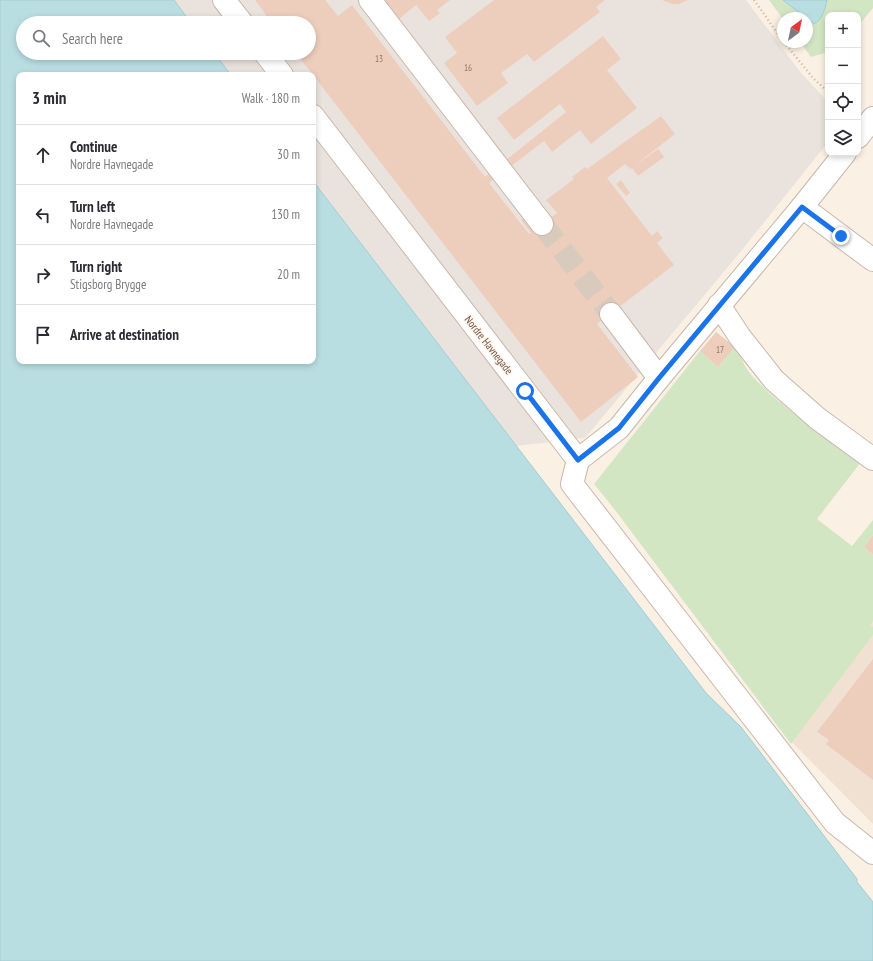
<!DOCTYPE html>
<meta charset="utf-8">
<style>
body{margin:0;font-family:"PT Sans Narrow",sans-serif;background:#f7f7f7;color:#2b2b33}
.controls{position:absolute;right:12px;top:12px;display:grid;overflow:hidden;border-radius:8px;box-shadow:0 2px 6px #0003}
.controls button{width:36px;height:36px;display:grid;place-items:center;padding:0;border:0;border-bottom:1px solid #e1e1e2;background:#fff;color:#2b2b33;font:20px sans-serif}
.compass{position:absolute;left:777px;top:12px;width:36px;height:36px;border-radius:50%;background:#fff;box-shadow:0 2px 6px #0003;rotate:33deg}
.stop{position:absolute;width:12px;height:12px;margin:-9px;border:3px solid #1a73e8;border-radius:50%;background:#fff}
.stop.end{background:#1a73e8;border-color:#fff;box-shadow:0 1px 4px #0008}
.list{margin:0;padding:0;list-style:none}
h2{display:flex;justify-content:space-between;align-items:center;height:52px;margin:0;padding:0 16px;font-size:17px}
h2 small{font-size:13px;font-weight:400;color:#7c7c81}
.list li{display:grid;grid-template-columns:26px 1fr auto;gap:12px;align-items:center;box-sizing:border-box;height:60px;padding:0 16px;border-top:1px solid #e1e1e2}
.list b{display:block;font-size:15px;white-space:nowrap}
.list p{margin:0;font-size:13px;white-space:nowrap;color:#7c7c81}
.list em{font-size:13px;font-style:normal;color:#7c7c81}
.icon{flex:none;width:22px;height:22px;fill:none;stroke:currentColor;stroke-width:2;stroke-linecap:round;stroke-linejoin:round}
.map{position:relative;flex:none;width:873px;height:961px;overflow:hidden}
.search{position:absolute;background:#fff;box-shadow:0 2px 6px #0003;left:16px;top:16px;width:300px;height:44px;display:flex;align-items:center;gap:10px;box-sizing:border-box;padding:0 14px;border-radius:22px;color:#7c7c81;font-size:15px}
.panel{position:absolute;background:#fff;box-shadow:0 2px 6px #0003;left:16px;top:72px;width:300px;height:292px;border-radius:8px}
.map>svg:first-child{display:block}
.residential{fill:#f1e1d2}
.industrial{fill:#eae3dd}
.green{fill:#d3e6c3}
.water{fill:#b9dee2;stroke:#a1cdd3}
.building{fill:#edcebd}
.lines{fill:none;stroke-linecap:round;stroke-linejoin:round}
.minor-tunnel{stroke:#d8cabd;stroke-width:22;stroke-dasharray:22 11;stroke-linecap:butt}
.minor-casing{stroke:#cab7ab;stroke-width:24}
.path{stroke:#d2b1a1;stroke-width:2.5;stroke-dasharray:1 3;stroke-linecap:butt}
.minor{stroke:#fff;stroke-width:22}
.route{stroke:#1a73e8;stroke-width:5}
.labels{text-anchor:middle;stroke-width:3;stroke-linejoin:round;paint-order:stroke}
.number-label{font-size:9px;fill:#8f7468}
.street-label{font-size:11px;fill:#70564b;stroke:#fdf4e9}
</style>
<div class="map">
<svg width="873" height="961" viewBox="0 0 873 961">
<rect width="100%" height="100%" fill="#faf0e3"/>
<polygon class="residential" points="873,614 873,824 783,733"/>
<polygon class="industrial" points="174,0 746,0 801,73 828,102 828,142 742,250 585,438 516,446 313,181 313,75 231,75 214,53 309,53 309,23 191,23"/>
<g class="green">
<polygon points="769,0 783,0 807,18 783,18 783,19"/>
<polygon points="827,0 873,0 873,8 858,26 858,15 828,15 828,52 811,57 800,42 807,42 807,18 814,23 824,11"/>
<path d="M735,347C741,357 746,370 754,378C786,411 825,436 861,462L817,519L852,546L873,520V535L864,547L873,555V621L870,625L873,627V635L791,744L615,510L594,484L700,351L718,367Z"/>
</g>
<g class="water">
<polygon points="0,0 174,0 191,23 23,23 23,53 214,53 231,75 19,75 19,361 313,361 313,181 706,693 741,727 857,879 857,882 873,902 873,961 0,961"/>
<path d="M783,0H827C825,9 823,19 814,24Z"/>
</g>
<g class="building">
<polygon points="255,0 325,0 338,16 352,5 485,177 566,112 560,104 514,140 497,118 603,36 621,59 607,70 637,108 591,144 580,130 552,152 544,141 489,183 529,234 531,233 521,220 529,214 542,224 557,213 546,200 574,179 572,177 585,167 587,169 661,116 675,134 634,166 658,149 664,157 638,176 632,168 630,169 625,164 607,178 652,236 657,231 663,238 657,243 674,265 597,324 638,377 581,422 296,53 309,53 309,23 272,23"/>
<polygon points="384,0 450,0 437,10 440,13 429,21 416,5 399,19"/>
<polygon points="494,0 605,0 596,7 600,12 534,62 527,54 501,73 508,83 477,106 444,63 457,53 445,37"/>
<polygon points="662,0 688,0 679,4 672,4"/>
<polygon points="621,180 630,193 626,196 616,184"/>
<polygon points="716,332 735,347 718,367 700,351"/>
<polygon points="873,535 873,555 864,547"/>
<polygon points="873,659 873,780 826,744 829,740 817,732"/>
</g>
<g class="lines">
<polyline class="minor-tunnel" points="542,224 611,314"/>
<defs>
<g id="minor">
<polyline points="224,0 242,23"/>
<polyline points="370,0 542,224"/>
<polyline points="265,53 282,75"/>
<polyline points="313,116 578,460"/>
<polyline points="858,137 873,118"/>
<polyline points="802,207 873,260"/>
<polyline points="719,305 740,337 774,380 817,418 873,459"/>
<polyline points="611,314 659,378"/>
<polyline points="578,460 572,484 835,823 873,853"/>
<polyline points="578,460 619,428 659,378 802,207 845,153"/>
</g>
</defs>
<use href="#minor" class="minor-casing"/>
<g class="path">
<polyline points="754,0 783,41"/>
<polyline points="784,42 813,78 828,92"/>
</g>
<use href="#minor" class="minor"/>
</g>
<g class="lines">
<polyline class="route" points="525,391 578,460 619,428 659,378 802,207 841,236"/>
</g>
<g class="labels">
<g class="number-label">
<text x="379" y="62">13</text>
<text x="468" y="71">16</text>
<text x="720" y="353">17</text>
</g>
<g class="street-label">
<text transform="translate(489 345) rotate(52)" y="4">Nordre Havnegade</text>
</g>
</g>
</svg>
<div class="controls">
<button>+</button>
<button>−</button>
<button><svg class="icon" aria-label="locate" viewBox="0 0 24 24"><circle cx="12" cy="12" r="6"/><path d="M12 2v4M12 18v4M2 12h4M18 12h4"/></svg></button>
<button><svg class="icon" aria-label="layers" viewBox="0 0 24 24"><path d="M12 4l9 5-9 5-9-5zM3 14l9 5 9-5"/></svg></button>
</div>
<svg class="compass" viewBox="-18 -18 36 36"><path d="M0-13l5 13h-10z" fill="#e53935"/><path d="M0 13l5-13h-10z" fill="#7c7c81"/></svg>
<div class="stop" style="left:525px;top:391px"></div>
<div class="stop end" style="left:841px;top:236px"></div>
<div class="search"><svg class="icon" aria-label="search" viewBox="0 0 24 24"><circle cx="10" cy="10" r="6"/><path d="M15 15l6 6"/></svg>Search here</div>
<section class="panel">
<h2>3 min<small>Walk · 180 m</small></h2>
<ul class="list">
<li><svg class="icon" aria-label="ahead" viewBox="0 0 24 24"><path d="M12 20V5M6 11l6-6 6 6"/></svg><div><b>Continue</b><p>Nordre Havnegade</p></div><em>30 m</em></li>
<li><svg class="icon" aria-label="left" viewBox="0 0 24 24"><path d="M17 20v-9H6M10 6l-5 5 5 5"/></svg><div><b>Turn left</b><p>Nordre Havnegade</p></div><em>130 m</em></li>
<li><svg class="icon" aria-label="right" viewBox="0 0 24 24"><path d="M7 20v-9h11M14 6l5 5-5 5"/></svg><div><b>Turn right</b><p>Stigsborg Brygge</p></div><em>20 m</em></li>
<li><svg class="icon" aria-label="arrive" viewBox="0 0 24 24"><path d="M6 21V4h12l-3 4 3 4H6"/></svg><div><b>Arrive at destination</b></div></li>
</ul>
</section>
</div>
